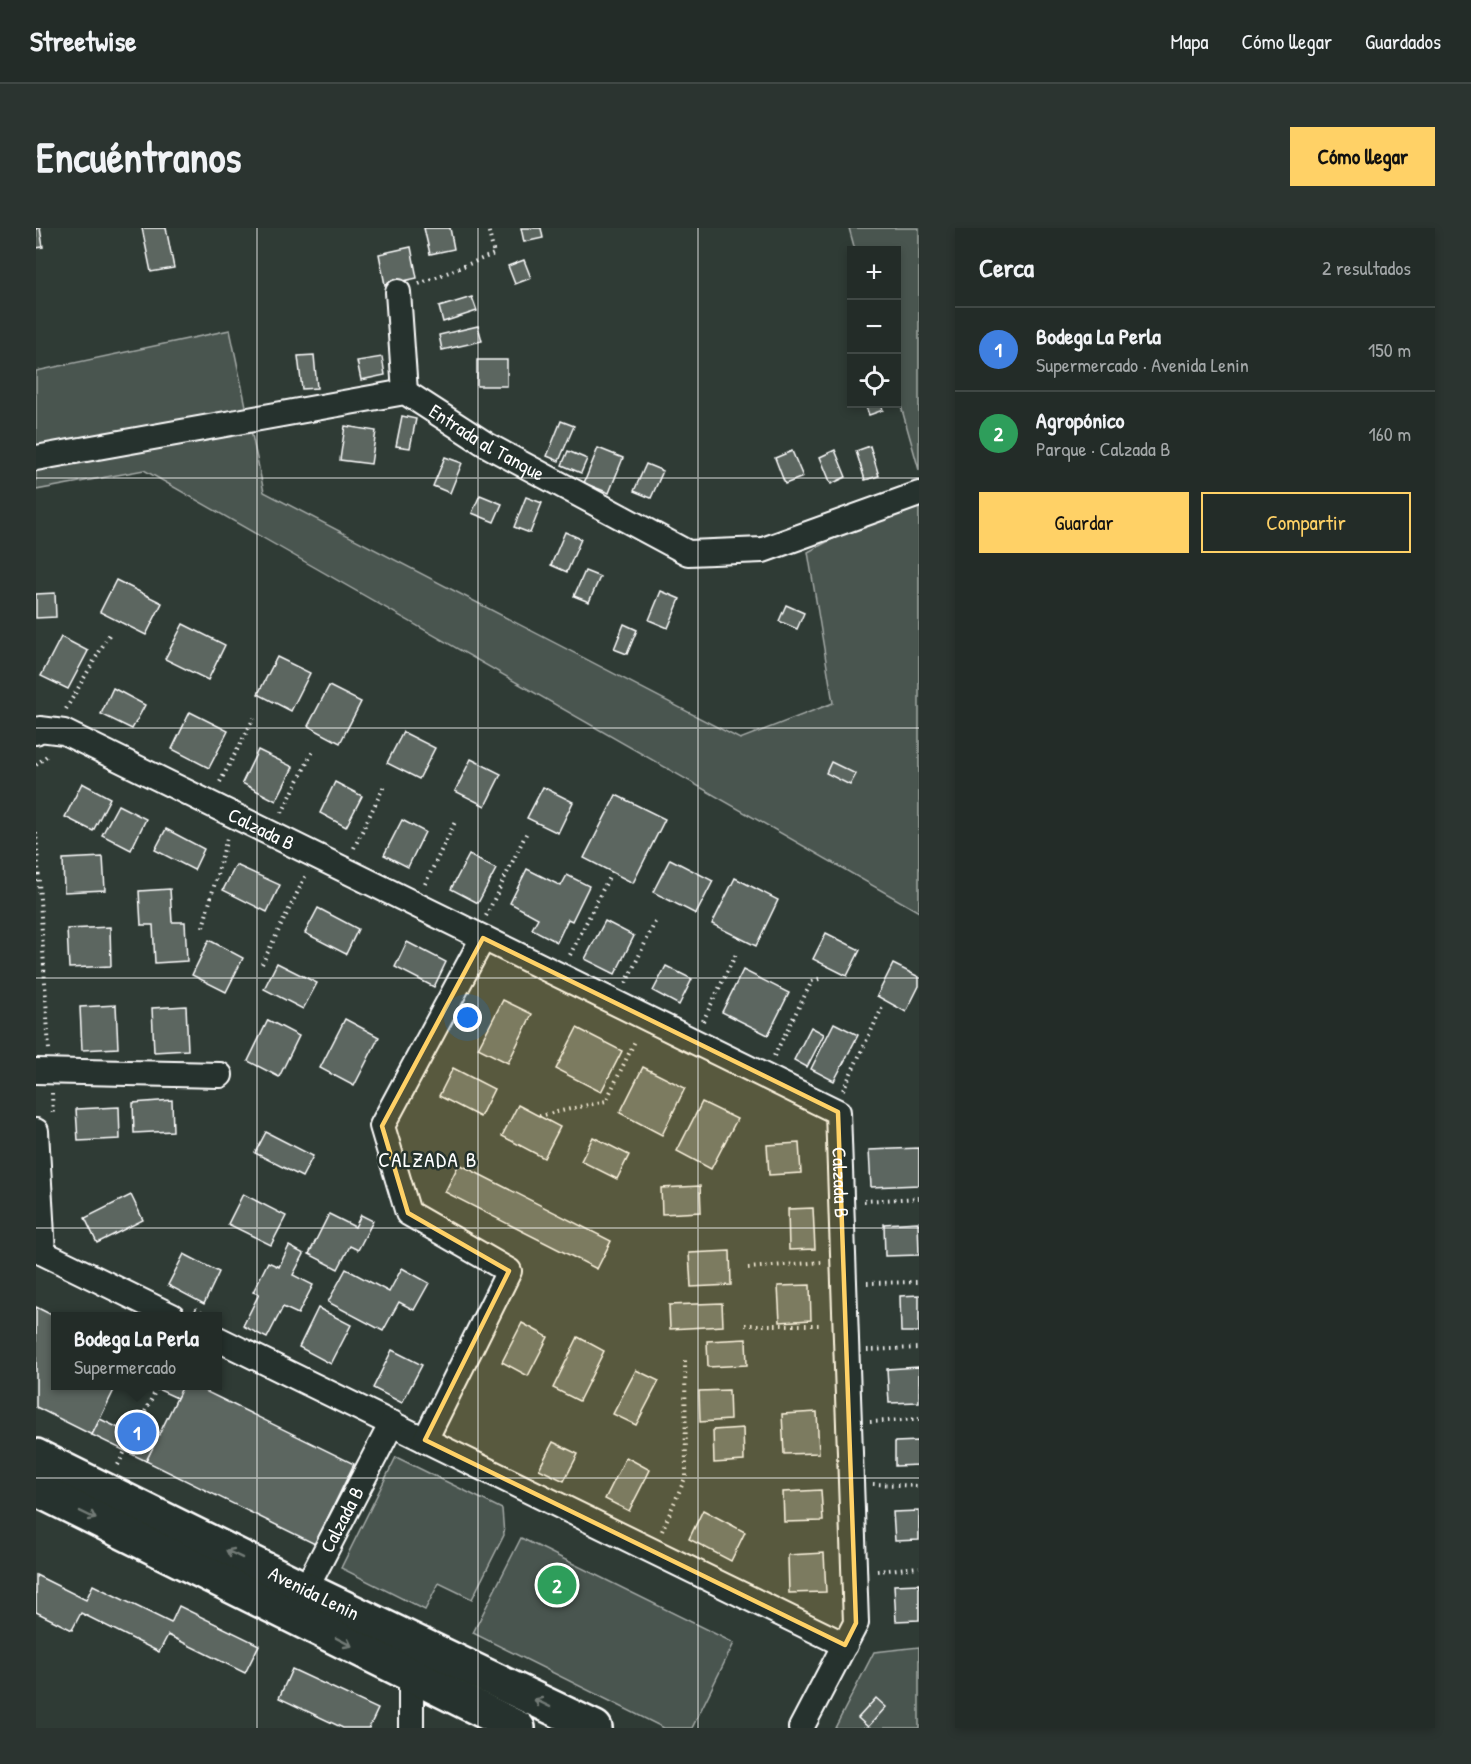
<!DOCTYPE html>
<html lang="es">
<meta charset="utf-8">
<style>
body{margin:0;font-family:"Patrick Hand",sans-serif;background:#2b3430;color:#f1f3f6}
.controls{position:absolute;right:18px;top:18px;display:grid;overflow:hidden;border-radius:0px;box-shadow:0 3px 9px #0003}
.controls button{width:54px;height:54px;display:grid;place-items:center;padding:0;border:0;border-bottom:2px solid #404845;background:#232c28;color:#f1f3f6;font:30px sans-serif}
.you{position:absolute;left:432px;top:790px;width:21px;height:21px;margin:-15px;border:4px solid #fff;border-radius:50%;background:#1a73e8;box-shadow:0 0 0 9px #1a73e833}
.badge{display:grid;place-items:center;width:39px;height:39px;border-radius:50%;background:#ffd166;color:#fff;font-size:20px;font-weight:700}
.pin{position:absolute;translate:-50% -50%;border:3px solid #fff;box-shadow:0 2px 6px #0006}
.popup{position:absolute;left:15px;top:1084px;width:171px;height:78px;box-sizing:border-box;display:grid;place-content:center;border-radius:0px;background:#232c28;filter:drop-shadow(0 2px 4px #0005);font-size:20px;white-space:nowrap;color:#a3a7a8}
.popup b{font-size:22px;color:#f1f3f6}
.popup::after{content:'';position:absolute;left:50%;top:100%;margin-left:-12px;border:12px solid transparent;border-top-color:#232c28}
.list{margin:0;padding:0;list-style:none}
h2{display:flex;justify-content:space-between;align-items:center;height:78px;margin:0;padding:0 24px;font-size:26px}
h2 small{font-size:20px;font-weight:400;color:#a3a7a8}
.list li{display:grid;grid-template-columns:39px 1fr auto;gap:18px;align-items:center;box-sizing:border-box;height:84px;padding:0 24px;border-top:2px solid #404845}
.list b{display:block;font-size:22px;white-space:nowrap}
.list p{margin:0;font-size:20px;white-space:nowrap;color:#a3a7a8}
.list em{font-size:20px;font-style:normal;color:#a3a7a8}
.actions{display:flex;gap:12px;padding:18px 24px}
.actions a{flex:1;padding:14px 0;border:2px solid #ffd166;border-radius:0px;text-align:center;font-size:21px;color:#ffd166}
.actions .main{background:#ffd166;color:#111}
.icon{flex:none;width:33px;height:33px;fill:none;stroke:currentColor;stroke-width:2;stroke-linecap:round;stroke-linejoin:round}
.map{position:relative;flex:none;width:883px;height:1500px;overflow:hidden;border-radius:0px}
header{display:flex;align-items:center;gap:36px;box-sizing:border-box;height:84px;padding:0 30px;background:#232c28;border-bottom:2px solid #404845}
header strong{font-size:28px}
nav{display:flex;gap:33px;margin-inline-start:auto;font-size:21px}
.intro{display:flex;align-items:center;justify-content:space-between;box-sizing:border-box;height:144px;padding:0 36px}
h1{margin:0;font-size:42px}
.button{padding:15px 27px;border-radius:0px;background:#ffd166;color:#111;font-size:21px;font-weight:700}
main{display:flex;gap:36px;padding:0 36px}
aside{flex:1;background:#232c28;border-radius:0px;box-shadow:0 3px 9px #0003}
.map>svg:first-child{display:block}
.green{fill:#4a544f;stroke:#a4aaa7;stroke-width:1.5}
.building{fill:#5b6661;stroke:#fff;stroke-width:1.5}
.lines{fill:none;stroke-linecap:round;stroke-linejoin:round}
.street-casing{stroke:#fff;stroke-width:28}
.secondary-casing{stroke:#fff;stroke-width:38}
.path{stroke:#fff;stroke-width:4;stroke-dasharray:1.5 4.5;stroke-linecap:butt}
.street{stroke:#26332d;stroke-width:24}
.secondary{stroke:#26332d;stroke-width:33}
.oneway{stroke:#727a76}
.marked{fill:#ffd166;fill-opacity:0.2;stroke:#ffd166;stroke-width:4.5;stroke-linejoin:round}
.grid{fill:none;stroke:#fff;stroke-width:1.5;stroke-opacity:0.55}
.labels{text-anchor:middle;stroke-width:5;stroke-linejoin:round;paint-order:stroke}
.street-label{font-size:20px;fill:#fff;stroke:#26332d}
.neighbourhood-label{font-size:21px;letter-spacing:1.5px;fill:#fff;stroke:#26332d}
</style>
<header>
<strong>Streetwise</strong>
<nav><a>Mapa</a><a>Cómo llegar</a><a>Guardados</a></nav>
</header>
<div class="intro"><h1>Encuéntranos</h1><a class="button">Cómo llegar</a></div>
<main>
<div class="map">
<svg width="883" height="1500" viewBox="0 0 883 1500">
<rect width="100%" height="100%" fill="#2f3b35"/>
<filter id="ink" filterUnits="userSpaceOnUse"><feTurbulence type="fractalNoise" baseFrequency=".0167" numOctaves="2"/><feDisplacementMap in="SourceGraphic" scale="12" xChannelSelector="R" yChannelSelector="G"/><feConvolveMatrix kernelMatrix="1 2 1 2 8 2 1 2 1" color-interpolation-filters="sRGB"/></filter>
<g filter="url(#ink)">
<g class="green">
<polygon points="813,0 883,0 883,242 861,164 860,22 819,22"/>
<polygon points="194,102 228,264 704,511 797,475 772,324 883,265 883,684 108,242 0,262 0,143"/>
<polygon points="360,1229 466,1281 468,1307 436,1371 403,1355 389,1382 305,1340"/>
<polygon points="485,1310 698,1415 656,1500 628,1500 437,1405"/>
<polygon points="883,1419 883,1500 799,1500 838,1424"/>
</g>
<g class="building">
<polygon points="0,0 4,0 7,19 0,20"/>
<polygon points="106,0 130,0 138,40 115,44"/>
<polygon points="388,0 414,0 418,21 394,26"/>
<polygon points="485,0 505,0 507,10 488,14"/>
<polygon points="375,19 381,50 349,57 343,26"/>
<polygon points="488,32 495,50 479,56 472,38"/>
<polygon points="436,69 441,83 407,94 403,79"/>
<polygon points="442,98 446,113 406,122 403,107"/>
<polygon points="278,127 281,160 266,161 262,128"/>
<polygon points="346,129 349,147 325,152 321,133"/>
<rect x="441" y="132" width="30" height="26"/>
<polygon points="829,176 845,176 847,182 833,187"/>
<polygon points="366,188 380,191 374,220 360,218"/>
<polygon points="525,193 538,198 523,233 511,228"/>
<polygon points="309,198 340,203 335,236 304,232"/>
<polygon points="834,218 843,248 829,252 820,223"/>
<polygon points="562,220 587,230 573,265 548,255"/>
<polygon points="799,222 810,249 795,256 784,229"/>
<polygon points="532,223 551,231 545,245 526,237"/>
<polygon points="756,223 767,249 749,256 739,230"/>
<polygon points="409,229 426,235 414,265 397,258"/>
<polygon points="610,236 627,243 615,270 598,263"/>
<polygon points="444,267 466,276 458,294 436,285"/>
<polygon points="490,269 506,275 494,305 478,299"/>
<polygon points="529,304 545,311 531,344 515,337"/>
<polygon points="549,343 564,349 553,374 538,368"/>
<polygon points="80,352 126,375 110,407 64,384"/>
<polygon points="625,363 644,371 632,400 613,392"/>
<polygon points="19,365 20,389 0,390 0,366"/>
<polygon points="750,377 768,385 761,401 743,393"/>
<polygon points="147,396 189,417 172,452 129,431"/>
<polygon points="588,396 601,402 591,426 578,421"/>
<polygon points="25,409 52,423 32,461 5,448"/>
<polygon points="241,429 274,445 255,483 222,466"/>
<polygon points="293,458 325,474 304,515 272,498"/>
<polygon points="77,460 109,477 96,501 65,486"/>
<polygon points="154,484 192,503 173,540 136,521"/>
<polygon points="367,504 399,520 383,551 351,535"/>
<polygon points="222,522 257,539 240,573 206,555"/>
<polygon points="435,531 465,546 449,578 419,563"/>
<polygon points="795,534 820,546 814,557 790,545"/>
<polygon points="299,554 326,568 310,599 284,585"/>
<polygon points="46,555 74,570 57,603 29,589"/>
<polygon points="507,559 537,574 522,605 491,590"/>
<polygon points="580,567 629,591 597,655 548,630"/>
<polygon points="82,577 110,591 95,622 66,607"/>
<polygon points="366,592 389,604 372,639 348,627"/>
<polygon points="130,601 168,621 158,642 119,622"/>
<polygon points="433,627 460,641 442,675 415,661"/>
<polygon points="67,629 69,662 28,664 27,631"/>
<polygon points="634,631 677,653 660,686 617,664"/>
<polygon points="200,637 244,657 231,684 187,662"/>
<polygon points="491,641 525,658 531,647 553,658 536,693 532,691 521,714 496,701 502,690 474,675"/>
<polygon points="699,650 742,672 720,718 676,696"/>
<polygon points="134,661 136,694 149,694 151,733 119,735 117,697 105,697 103,663"/>
<polygon points="282,680 322,701 310,726 269,705"/>
<polygon points="569,693 598,708 579,746 549,731"/>
<polygon points="74,699 75,738 33,740 31,701"/>
<polygon points="790,705 824,722 811,748 777,731"/>
<polygon points="173,712 207,730 190,764 156,747"/>
<polygon points="371,714 410,734 398,759 359,739"/>
<polygon points="241,735 281,755 267,781 228,761"/>
<polygon points="857,736 883,749 883,758 870,784 841,768"/>
<polygon points="630,738 656,751 643,777 617,763"/>
<polygon points="707,742 753,765 732,807 686,784"/>
<polygon points="467,772 496,786 472,835 442,820"/>
<polygon points="80,777 82,820 46,822 44,779"/>
<polygon points="150,778 152,822 118,824 116,780"/>
<polygon points="309,791 343,809 318,858 284,840"/>
<polygon points="232,792 263,808 243,849 212,833"/>
<polygon points="798,795 822,807 798,853 775,841"/>
<polygon points="775,799 788,806 771,839 758,832"/>
<polygon points="541,800 586,823 565,864 520,841"/>
<polygon points="607,839 649,860 626,907 584,885"/>
<polygon points="417,840 458,861 444,889 403,868"/>
<polygon points="136,872 137,903 98,905 97,875"/>
<polygon points="666,874 701,891 675,941 641,923"/>
<polygon points="482,877 524,899 508,930 466,908"/>
<polygon points="83,879 84,911 42,913 40,881"/>
<polygon points="230,904 277,928 266,949 219,925"/>
<polygon points="557,909 593,927 581,951 545,933"/>
<polygon points="763,915 765,945 733,947 731,917"/>
<polygon points="883,920 883,957 835,959 833,922"/>
<polygon points="423,936 575,1013 561,1041 409,964"/>
<polygon points="664,958 665,984 626,986 625,960"/>
<polygon points="207,966 250,988 235,1017 192,996"/>
<polygon points="95,967 107,992 61,1015 49,990"/>
<polygon points="777,980 779,1021 753,1022 752,981"/>
<polygon points="293,986 319,999 325,987 337,993 322,1022 314,1018 302,1041 273,1026"/>
<polygon points="882,994 883,1027 849,1028 848,996"/>
<polygon points="253,1018 268,1026 257,1047 277,1057 262,1086 247,1079 231,1110 207,1098 223,1066 217,1064 232,1034 243,1039"/>
<polygon points="694,1023 695,1057 655,1059 653,1025"/>
<polygon points="148,1026 183,1044 168,1076 132,1057"/>
<polygon points="366,1040 393,1055 378,1082 363,1074 347,1103 292,1074 310,1041 353,1064"/>
<polygon points="774,1057 775,1092 744,1094 742,1058"/>
<polygon points="883,1067 883,1104 865,1104 864,1068"/>
<polygon points="686,1075 687,1098 634,1101 633,1077"/>
<polygon points="0,1079 20,1089 20,1158 80,1158 56,1207 0,1179"/>
<polygon points="282,1080 315,1097 295,1136 263,1119"/>
<polygon points="486,1095 512,1109 492,1148 466,1134"/>
<polygon points="542,1109 568,1123 543,1173 517,1160"/>
<polygon points="710,1111 711,1137 672,1139 671,1113"/>
<polygon points="356,1122 386,1137 366,1175 337,1160"/>
<polygon points="883,1139 883,1174 853,1175 851,1141"/>
<polygon points="600,1142 623,1153 600,1197 577,1186"/>
<polygon points="115,1158 147,1158 141,1170"/>
<polygon points="147,1158 159,1158 318,1236 279,1316 110,1233"/>
<polygon points="693,1162 694,1192 664,1194 663,1163"/>
<polygon points="781,1184 783,1225 748,1226 746,1186"/>
<polygon points="64,1191 118,1217 110,1233 56,1207"/>
<polygon points="707,1200 708,1233 678,1235 677,1202"/>
<polygon points="883,1213 883,1237 859,1238 859,1214"/>
<polygon points="517,1214 542,1226 528,1253 503,1241"/>
<polygon points="590,1229 614,1242 593,1283 569,1271"/>
<polygon points="785,1262 787,1293 748,1294 747,1264"/>
<polygon points="667,1282 709,1304 695,1333 653,1311"/>
<polygon points="883,1283 883,1312 859,1313 857,1284"/>
<polygon points="788,1325 790,1364 753,1365 752,1327"/>
<polygon points="0,1347 50,1372 57,1357 135,1395 143,1378 223,1417 209,1445 132,1407 123,1424 45,1385 36,1402 0,1384"/>
<polygon points="883,1356 883,1392 860,1393 858,1357"/>
<polygon points="256,1441 342,1481 333,1500 307,1500 243,1470"/>
<polygon points="840,1470 850,1479 832,1499 822,1490"/>
</g>
<g class="lines">
<defs>
<g id="street">
<polyline points="362,64 369,164"/>
<path id="s1" d="M0,230L369,164L451,217L652,325L727,322L883,266"/>
<path id="s2" d="M0,504L4,501L28,504L802,884L820,1395L765,1500"/>
<polyline points="0,843 184,847"/>
<polyline points="0,903 7,1025 136,1088"/>
<polyline points="182,1111 809,1417"/>
<polyline points="389,1212 473,1043 372,985 346,898 447,710"/>
<path id="s3" d="M263,1374L356,1195"/>
<polyline points="375,1447 375,1500"/>
</g>
<g id="secondary">
<path id="s4" d="M0,1228L269,1361L559,1500"/>
<polyline points="0,1261 482,1500"/>
</g>
</defs>
<use href="#street" class="street-casing"/>
<use href="#secondary" class="secondary-casing"/>
<g class="path">
<polyline points="383,56 458,26 452,0"/>
<polyline points="30,481 73,407"/>
<polyline points="0,537 13,526"/>
<polyline points="184,554 218,490"/>
<polyline points="246,585 278,521"/>
<polyline points="0,604 13,822"/>
<polyline points="318,620 348,558"/>
<polyline points="389,656 419,594"/>
<polyline points="450,688 492,602"/>
<polyline points="167,699 191,610"/>
<polyline points="534,727 573,649"/>
<polyline points="226,736 270,647"/>
<polyline points="590,755 621,690"/>
<polyline points="667,793 701,724"/>
<polyline points="738,828 776,753 787,750"/>
<polyline points="807,862 847,778"/>
<polyline points="16,865 17,888"/>
<polyline points="503,888 570,873 600,811"/>
<polyline points="828,973 883,970"/>
<polyline points="712,1040 786,1034"/>
<polyline points="831,1055 883,1054"/>
<polyline points="159,1081 174,1088"/>
<polyline points="709,1097 787,1097"/>
<polyline points="831,1122 883,1120"/>
<polyline points="834,1194 883,1191"/>
<polyline points="82,1237 122,1158"/>
<polyline points="837,1256 883,1258"/>
<polyline points="626,1303 650,1248 649,1129"/>
<polyline points="841,1343 883,1339"/>
</g>
<use href="#street" class="street"/>
<use href="#secondary" class="secondary"/>
</g>
<defs><path id="oneway-shaft" d="M-6 0H5M1.5-3L5.5 0L1.5 3" fill="none" stroke-width="1.6" stroke-linecap="round" stroke-linejoin="round" transform="scale(1.5)"/></defs>
<g class="oneway">
<use href="#oneway-shaft" transform="translate(52 1287) rotate(26)"/>
<use href="#oneway-shaft" transform="translate(198 1326) rotate(-154)"/>
<use href="#oneway-shaft" transform="translate(308 1414) rotate(27)"/>
<use href="#oneway-shaft" transform="translate(506 1475) rotate(-154)"/>
</g>
</g>
<path class="marked" d="M447,710L802,884L820,1395L809,1417L389,1212L473,1043L372,985L346,898Z"/>
<path class="grid" d="M221,0V1500M442,0V1500M662,0V1500M0,250H883M0,500H883M0,750H883M0,1000H883M0,1250H883"/>
<g class="labels">
<g class="street-label">
<text dy="7" stroke="none"><textPath href="#s1" startOffset="471">Entrada al Tanque</textPath></text>
<text dy="7" stroke="none"><textPath href="#s2" startOffset="249">Calzada B</textPath></text>
<text dy="7" stroke="none"><textPath href="#s2" startOffset="962">Calzada B</textPath></text>
<text dy="7" stroke="none"><textPath href="#s3" startOffset="93">Calzada B</textPath></text>
<text dy="7" stroke="none"><textPath href="#s4" startOffset="310">Avenida Lenin</textPath></text>
</g>
<g class="neighbourhood-label">
<text x="392" y="939">CALZADA B</text>
</g>
</g>
</svg>
<div class="controls">
<button>+</button>
<button>−</button>
<button><svg class="icon" aria-label="locate" viewBox="0 0 24 24"><circle cx="12" cy="12" r="6"/><path d="M12 2v4M12 18v4M2 12h4M18 12h4"/></svg></button>
</div>
<div class="you"></div>
<div class="pin badge" style="left:101px;top:1204px;background:#3f7fe0">1</div>
<div class="popup"><b>Bodega La Perla</b>Supermercado</div>
<div class="pin badge" style="left:521px;top:1357px;background:#2e9e5b">2</div>
</div>
<aside>
<h2>Cerca<small>2 resultados</small></h2>
<ul class="list">
<li><span class="badge" style="background:#3f7fe0">1</span><div><b>Bodega La Perla</b><p>Supermercado · Avenida Lenin</p></div><em>150 m</em></li>
<li><span class="badge" style="background:#2e9e5b">2</span><div><b>Agropónico</b><p>Parque · Calzada B</p></div><em>160 m</em></li>
</ul>
<div class="actions"><a class="main">Guardar</a><a>Compartir</a></div>
</aside>
</main>
